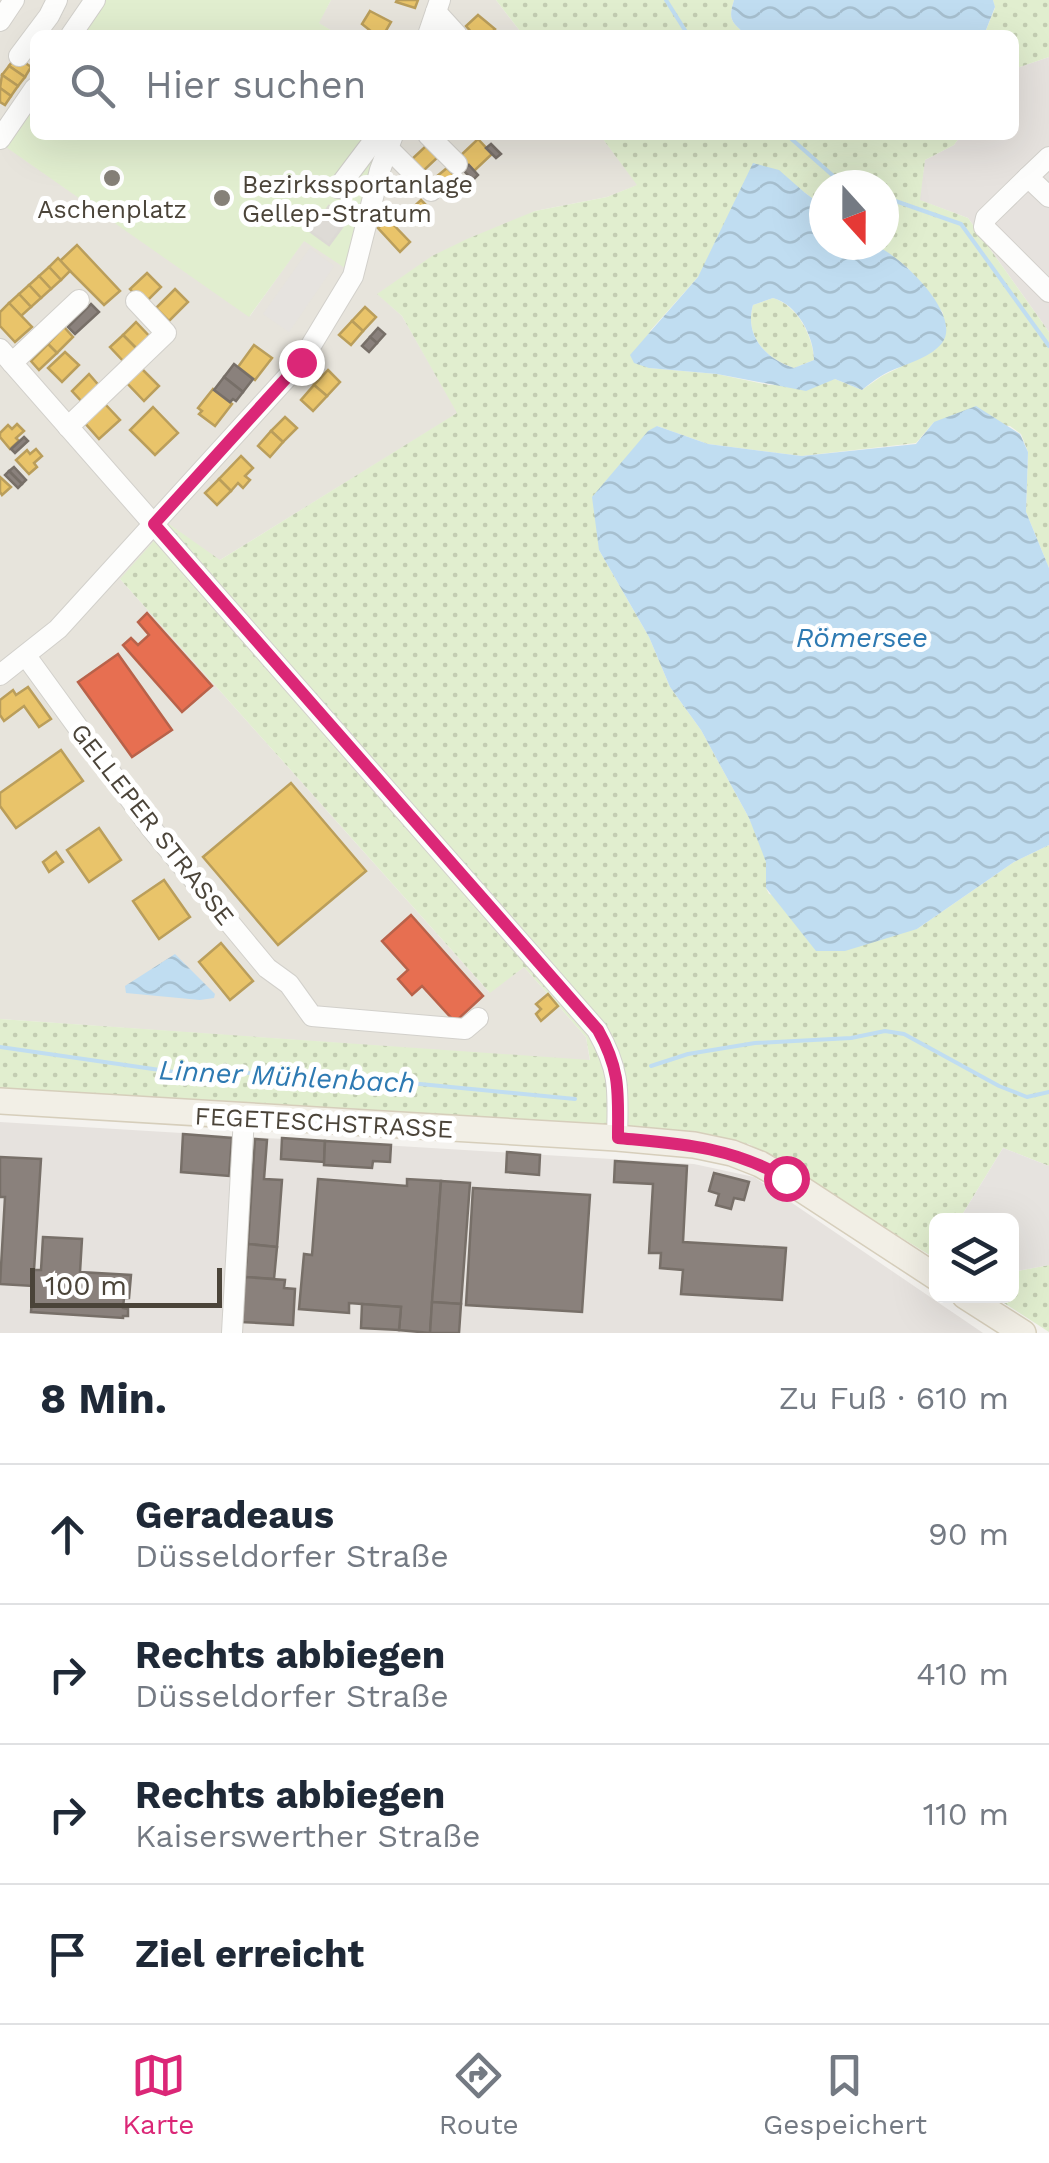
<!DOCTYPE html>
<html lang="de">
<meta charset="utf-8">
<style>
body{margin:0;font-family:"Work Sans",sans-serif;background:#f2f2f3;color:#1f2937}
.controls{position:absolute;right:30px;bottom:30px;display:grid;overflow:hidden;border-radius:15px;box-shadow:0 10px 40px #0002}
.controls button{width:90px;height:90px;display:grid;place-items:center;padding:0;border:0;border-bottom:2px solid #e0e1e3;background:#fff;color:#1f2937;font:50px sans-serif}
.compass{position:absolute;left:809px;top:170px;width:90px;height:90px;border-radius:50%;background:#fff;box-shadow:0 10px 40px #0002;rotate:159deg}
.scale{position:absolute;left:30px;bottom:25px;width:192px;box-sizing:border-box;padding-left:10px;border:5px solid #4b4439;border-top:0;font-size:28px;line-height:35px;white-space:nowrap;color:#4b4439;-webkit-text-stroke:8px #fff;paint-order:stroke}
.stop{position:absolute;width:30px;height:30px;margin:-22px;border:8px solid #db2777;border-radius:50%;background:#fff}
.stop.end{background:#db2777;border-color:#fff;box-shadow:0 2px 10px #0008}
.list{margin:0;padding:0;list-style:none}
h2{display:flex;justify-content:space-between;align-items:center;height:130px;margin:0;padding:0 40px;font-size:42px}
h2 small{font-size:32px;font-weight:400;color:#747a83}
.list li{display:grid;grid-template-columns:65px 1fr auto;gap:30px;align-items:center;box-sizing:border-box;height:140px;padding:0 40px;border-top:2px solid #e0e1e3}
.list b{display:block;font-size:38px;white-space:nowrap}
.list p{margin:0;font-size:32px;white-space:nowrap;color:#747a83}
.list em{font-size:32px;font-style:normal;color:#747a83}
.icon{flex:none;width:55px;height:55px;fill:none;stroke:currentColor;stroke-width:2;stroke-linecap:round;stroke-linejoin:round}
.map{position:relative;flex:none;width:1049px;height:1333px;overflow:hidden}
.search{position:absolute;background:#fff;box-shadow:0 10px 40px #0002;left:30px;right:30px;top:30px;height:110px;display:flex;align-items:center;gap:25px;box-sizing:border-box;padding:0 35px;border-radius:15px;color:#747a83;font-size:38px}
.sheet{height:690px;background:#fff}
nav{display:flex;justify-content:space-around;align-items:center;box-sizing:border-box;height:140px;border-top:2px solid #e0e1e3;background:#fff;font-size:28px;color:#747a83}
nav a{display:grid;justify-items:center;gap:5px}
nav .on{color:#db2777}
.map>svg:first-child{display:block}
.residential{fill:#e7e4dc}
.industrial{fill:#e6e2de}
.grass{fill:url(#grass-dots);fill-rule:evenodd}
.green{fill:#e1eecf}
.parking{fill:#e6e3df}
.water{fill:url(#water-waves);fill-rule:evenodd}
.homes{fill:#e9c46a;stroke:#ba9e5b;stroke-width:2.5}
.shops{fill:#e76f51;stroke:#b8624a;stroke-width:2.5}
.industry{fill:#8a817c;stroke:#776f68;stroke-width:2.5}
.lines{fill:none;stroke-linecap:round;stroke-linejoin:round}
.stream{stroke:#c0ddf1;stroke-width:4}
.building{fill:#dedbd6;stroke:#dcd9d4;stroke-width:2.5}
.minor-casing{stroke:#d2d0cb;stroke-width:22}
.major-casing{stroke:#d6cebb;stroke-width:28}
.minor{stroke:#fdfdfc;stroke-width:20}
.major{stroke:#f2efe6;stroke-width:25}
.route{stroke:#db2777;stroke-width:12}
.poi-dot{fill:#868178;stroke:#fff;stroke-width:4}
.labels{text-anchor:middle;stroke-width:10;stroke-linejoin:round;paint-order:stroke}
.poi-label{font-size:25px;fill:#4b4439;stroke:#fff;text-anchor:start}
.street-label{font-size:25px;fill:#4b4439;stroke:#fff}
.water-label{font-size:28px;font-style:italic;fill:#2e7ab2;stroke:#fff}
</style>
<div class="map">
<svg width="1049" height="1333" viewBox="0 0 1049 1333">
<defs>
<pattern id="grass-dots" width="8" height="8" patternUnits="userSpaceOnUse" patternTransform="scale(2.5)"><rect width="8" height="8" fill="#e1eecf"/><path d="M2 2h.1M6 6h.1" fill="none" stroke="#c3cdb2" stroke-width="1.8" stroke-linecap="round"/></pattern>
<pattern id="water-waves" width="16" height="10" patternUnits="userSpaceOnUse" patternTransform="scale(2.5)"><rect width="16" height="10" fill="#c0ddf1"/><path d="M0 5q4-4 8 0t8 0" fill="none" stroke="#a6bfcf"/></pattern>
</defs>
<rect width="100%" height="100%" fill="#f4f2ee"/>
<g class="residential">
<polygon points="0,0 103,0 79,35 35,35 35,98 3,144 250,316 304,240 345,267 383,135 600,135 638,185 607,197 535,211 378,294 402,316 458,413 220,560 120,579 489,992 524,967 586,1037 590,1061 0,1019"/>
<polygon points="331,0 496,0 523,35 339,35 318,23"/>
</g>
<g class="industrial">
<polygon points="1049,57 1049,332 968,218 919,200 925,160 954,145 961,135 1014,135 1014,69"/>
<polygon points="0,1122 694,1164 754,1177 983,1333 0,1333"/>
</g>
<g class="grass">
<path d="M496,0H734C728,20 731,21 746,35H523Z"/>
<polygon points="993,0 1049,0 1049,57 1014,69 1014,35 984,35 995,8"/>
<path d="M600,135H848L856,140L864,135H961L954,145L925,160L920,200L968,218L1049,332V568L1026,512L1028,452L1021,434L1010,426L934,422L916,443L802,456L708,444L657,426L599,550L649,637L670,687L701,730L749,818L763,848L766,862V888L769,894L917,929L1014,862L1049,845V1166L1003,1148L959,1220H936V1259L749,1144L657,1128L61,1095L0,1087V1019L590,1060L586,1037L524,967L490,993L120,579L169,524L220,560L457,413L402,316L377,294L432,256L467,239L535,211L607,197L637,185ZM824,185H884V245H876L908,268L943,313L935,350L882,376L862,390L835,379L769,385L717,374L649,368L650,331L698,277L804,192L824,207Z"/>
<path d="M773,298C797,305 813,336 814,360L794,368C766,359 744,336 753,305Z"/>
<polygon points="1049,1265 1049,1332 993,1296 1012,1296 1012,1272"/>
</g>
<g class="green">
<polygon points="103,0 331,0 319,23 339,35 79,35"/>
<polygon points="35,98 35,135 383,135 345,268 304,241 249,317 3,145"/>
</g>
<g class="parking">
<polygon points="310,248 334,266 289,332 263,314"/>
<polygon points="1003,1148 1049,1166 1049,1265 1012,1272 1012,1220 959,1220"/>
</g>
<g class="water">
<path d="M734,0H993L995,7L984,35H746C731,21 728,20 734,0Z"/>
<path d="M753,163L779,170L804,192L824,207V245C839,245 865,240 878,247C902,257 963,316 942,343C929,360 899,365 881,376C874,380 868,385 862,390L835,379L806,391L717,374L649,368L634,363L630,355L698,277ZM773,298C797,304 814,336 814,360L794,368C766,359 744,336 753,305Z"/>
<polygon points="976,406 1020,434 1028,452 1026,512 1049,568 1049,845 1014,862 917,929 845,951 816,951 766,888 766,862 749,818 701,730 670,687 649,637 599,550 592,497 648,431 657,426 708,444 802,456 916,444 934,422"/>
<polygon points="175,954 215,994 214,998 200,1000 126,993 125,986"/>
</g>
<g class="homes">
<polygon points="397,0 418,0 415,8 396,2"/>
<polygon points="370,11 391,22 384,34 386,35 370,35 372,32 362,24"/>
<polygon points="478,15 495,29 493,31 496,35 474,35 466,26"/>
<polygon points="16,56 31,67 25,77 9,66"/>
<polygon points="9,66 25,77 18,86 2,75"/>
<polygon points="2,75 18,86 11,96 0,88"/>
<polygon points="0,88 11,96 5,105 0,102"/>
<polygon points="478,139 492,154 474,171 460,156"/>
<polygon points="427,145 438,157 422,172 411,160"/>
<polygon points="447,168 461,182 446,196 431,181"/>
<polygon points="421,200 432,211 418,225 407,213"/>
<polygon points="388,219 410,242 400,252 378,228"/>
<polygon points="77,245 120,291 104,305 60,261"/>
<polygon points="58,258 70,271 61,280 49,267"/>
<polygon points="49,267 61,280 51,289 39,276"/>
<polygon points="147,273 161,287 144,304 130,289"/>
<polygon points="39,276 51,289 41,298 29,285"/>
<polygon points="29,285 41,298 31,307 19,294"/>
<polygon points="175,289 188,302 169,321 156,308"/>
<polygon points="19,294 31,307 21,316 9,303"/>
<polygon points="9,303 32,327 15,342 0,326 0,312"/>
<polygon points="365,307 376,317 363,331 352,321"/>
<polygon points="352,321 363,331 351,345 339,335"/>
<polygon points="136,322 151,338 138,350 123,335"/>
<polygon points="64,327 73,337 57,353 48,344"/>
<polygon points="123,335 138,350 125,363 110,347"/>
<polygon points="48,344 57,353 39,370 31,361"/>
<polygon points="254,345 272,358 255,380 238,367"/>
<polygon points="65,352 79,365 62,382 48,368"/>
<polygon points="140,367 159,386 144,401 125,381"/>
<polygon points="328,370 340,382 327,396 314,385"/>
<polygon points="89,374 101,388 84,404 72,391"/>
<polygon points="314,385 327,396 313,411 301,400"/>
<polygon points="213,389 232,404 215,426 199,414 202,411 198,408"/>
<polygon points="105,404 120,420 99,439 84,422"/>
<polygon points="153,407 178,433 155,455 130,430"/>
<polygon points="285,417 297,428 283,442 271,431"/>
<polygon points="17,424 24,431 16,438 19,441 10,449 0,437 0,433 8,425 12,429"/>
<polygon points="271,431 283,442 270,457 258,446"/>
<polygon points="36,449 42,456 34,463 37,467 29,474 16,460 27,450 30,454"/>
<polygon points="241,456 253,468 245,476 250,480 243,488 238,483 231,491 219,479"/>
<polygon points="0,477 11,487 2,495 0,492"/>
<polygon points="219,479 231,491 217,505 205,493"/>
<polygon points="28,687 51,719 39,727 24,706 4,721 0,715 0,700 13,690 16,695"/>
<polygon points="61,750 83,781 16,828 0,806 0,793"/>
<polygon points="291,783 366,871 278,945 203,857"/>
<polygon points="99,828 121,860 89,882 67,850"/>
<polygon points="56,852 63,862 49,872 43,862"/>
<polygon points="164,880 190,917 159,939 133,901"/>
<polygon points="221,943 253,981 230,1000 199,962"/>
<polygon points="548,994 558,1006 541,1021 536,1014 541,1009 536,1004"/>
</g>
<g class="shops">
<polygon points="147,613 212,686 182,712 123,645 131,638 138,645 149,635 138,622"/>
<polygon points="118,654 172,730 132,757 78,682"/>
<polygon points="411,915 483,996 455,1022 422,986 412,995 398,979 408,970 382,941"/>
</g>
<g class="industry">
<polygon points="491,144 501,154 496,158 486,148"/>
<polygon points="469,165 478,175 473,180 463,170"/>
<polygon points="91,304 99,312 75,334 68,327"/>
<polygon points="378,328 385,334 377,343 370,337"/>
<polygon points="370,337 377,343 369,352 362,346"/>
<polygon points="234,364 253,379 243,392 224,377"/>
<polygon points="224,377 243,392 236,401 233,399 230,402 214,390"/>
<polygon points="24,437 28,441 15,453 11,449"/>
<polygon points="14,467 26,480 22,484 9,471"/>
<polygon points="9,471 22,484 18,488 5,475"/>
<polygon points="183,1134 232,1138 229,1176 181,1172"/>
<polygon points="282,1138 325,1141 324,1162 281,1159"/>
<polygon points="255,1139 267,1140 264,1179 282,1180 277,1247 248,1244"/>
<polygon points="325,1141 391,1145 390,1162 373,1161 372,1168 324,1165"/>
<polygon points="507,1152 540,1155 539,1175 506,1172"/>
<polygon points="0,1157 41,1159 33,1286 0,1284 5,1197 0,1197"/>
<polygon points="615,1161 687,1166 683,1242 786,1248 782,1300 681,1294 683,1270 660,1268 661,1253 649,1253 653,1184 614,1182"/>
<polygon points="714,1173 749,1182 744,1200 734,1198 731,1209 716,1205 719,1194 709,1191"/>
<polygon points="318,1179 407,1186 407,1179 441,1181 430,1333 399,1330 401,1307 349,1303 349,1313 299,1309 304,1254 312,1255"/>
<polygon points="441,1181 470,1183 461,1304 432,1302"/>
<polygon points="473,1188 590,1195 582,1312 466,1305"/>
<polygon points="43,1237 82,1239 80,1272 131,1275 129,1298 124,1298 123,1308 128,1309 128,1316 123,1316 123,1318 31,1312 34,1270 41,1270"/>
<polygon points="248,1244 277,1247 274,1279 245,1277"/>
<polygon points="245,1277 285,1280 284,1288 295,1289 293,1325 242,1322"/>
<polygon points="432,1302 461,1304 459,1333 430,1333"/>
<polygon points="362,1304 401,1307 399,1330 361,1328"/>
</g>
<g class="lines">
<g class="stream">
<polyline points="666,0 688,35"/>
<polyline points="787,135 839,181 850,185"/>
<polyline points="884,197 961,224 1049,346"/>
<polyline points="0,1047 174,1072 222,1069 303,1081 337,1076 388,1084 420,1084 575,1099"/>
<polyline points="651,1066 688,1054 755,1043 851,1038 885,1031 904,1034 999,1086 1027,1097 1049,1092"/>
</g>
</g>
<polygon class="building" points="329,206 348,219 329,245 311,232"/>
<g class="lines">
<defs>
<g id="minor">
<polyline points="436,12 457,35"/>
<polyline points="0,21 14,0"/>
<polyline points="71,35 95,0"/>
<polyline points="428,35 440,0"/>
<polyline points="19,56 49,16 57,0"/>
<polyline points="428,135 457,164"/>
<polyline points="0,139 35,88"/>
<polyline points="388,148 431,191"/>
<polyline points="1049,157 1028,177 1049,197"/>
<polyline points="1028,177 986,218 984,227 1049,292"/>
<polyline points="338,188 378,135"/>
<path d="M0,349L597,1030C621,1072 618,1092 617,1138"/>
<polyline points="12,363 79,300"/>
<polyline points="68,427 166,333 136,301"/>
<polyline points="26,656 151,828 267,968 289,984 312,1016 465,1029 478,1018"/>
<polyline points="0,675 58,629 301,362 353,276 380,170 393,135"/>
<polyline points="232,1333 244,1117"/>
</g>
<g id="major">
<polyline points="0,1101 617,1138 694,1145 732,1153 760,1164 786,1179 936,1277"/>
<polyline points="965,1296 1023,1333"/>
</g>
</defs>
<use href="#minor" class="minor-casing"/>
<use href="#major" class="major-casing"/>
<use href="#minor" class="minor"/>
<use href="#major" class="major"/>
</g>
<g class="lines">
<path class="route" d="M301,362L154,524L598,1030C621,1071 618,1093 618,1138C682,1144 728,1146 786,1178"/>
</g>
<g class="poi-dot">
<circle cx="112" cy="178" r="10"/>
<circle cx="222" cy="198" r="10"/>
</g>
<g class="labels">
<g class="poi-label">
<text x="242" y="193">Bezirkssportanlage<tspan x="242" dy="29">Gellep-Stratum</tspan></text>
<text x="112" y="218" text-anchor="middle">Aschenplatz</text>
</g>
<g class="street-label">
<text transform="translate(153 824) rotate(52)" y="9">GELLEPER STRASSE</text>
<text transform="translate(324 1122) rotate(3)" y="9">FEGETESCHSTRASSE</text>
</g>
<g class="water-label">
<text x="862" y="647">Römersee</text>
<text transform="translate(287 1076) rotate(3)" y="10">Linner Mühlenbach</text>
</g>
</g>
</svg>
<div class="controls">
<button><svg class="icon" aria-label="layers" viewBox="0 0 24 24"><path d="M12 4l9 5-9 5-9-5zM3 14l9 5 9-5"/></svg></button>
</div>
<svg class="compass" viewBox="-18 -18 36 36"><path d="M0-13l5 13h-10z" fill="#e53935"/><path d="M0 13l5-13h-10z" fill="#747a83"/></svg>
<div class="scale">100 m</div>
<div class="stop" style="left:786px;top:1178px"></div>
<div class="stop end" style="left:301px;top:362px"></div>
<div class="search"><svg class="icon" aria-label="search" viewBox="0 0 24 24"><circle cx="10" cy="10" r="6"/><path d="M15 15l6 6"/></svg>Hier suchen</div>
</div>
<section class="sheet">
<h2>8 Min.<small>Zu Fuß · 610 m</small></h2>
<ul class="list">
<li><svg class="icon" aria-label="ahead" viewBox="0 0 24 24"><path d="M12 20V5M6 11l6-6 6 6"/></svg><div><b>Geradeaus</b><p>Düsseldorfer Straße</p></div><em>90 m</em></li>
<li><svg class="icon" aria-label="right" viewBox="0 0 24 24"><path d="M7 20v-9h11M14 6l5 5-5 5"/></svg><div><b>Rechts abbiegen</b><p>Düsseldorfer Straße</p></div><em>410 m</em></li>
<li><svg class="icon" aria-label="right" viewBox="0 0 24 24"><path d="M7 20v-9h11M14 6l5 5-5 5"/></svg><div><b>Rechts abbiegen</b><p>Kaiserswerther Straße</p></div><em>110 m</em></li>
<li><svg class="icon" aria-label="arrive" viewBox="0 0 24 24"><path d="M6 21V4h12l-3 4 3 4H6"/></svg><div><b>Ziel erreicht</b></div></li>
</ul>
</section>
<nav>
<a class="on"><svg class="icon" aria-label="map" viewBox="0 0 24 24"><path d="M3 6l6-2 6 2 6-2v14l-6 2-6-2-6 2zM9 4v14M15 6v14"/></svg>Karte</a>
<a><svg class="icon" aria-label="directions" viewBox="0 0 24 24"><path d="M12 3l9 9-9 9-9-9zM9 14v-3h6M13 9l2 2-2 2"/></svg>Route</a>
<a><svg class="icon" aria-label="saved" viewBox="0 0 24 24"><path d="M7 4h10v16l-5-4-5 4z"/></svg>Gespeichert</a>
</nav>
